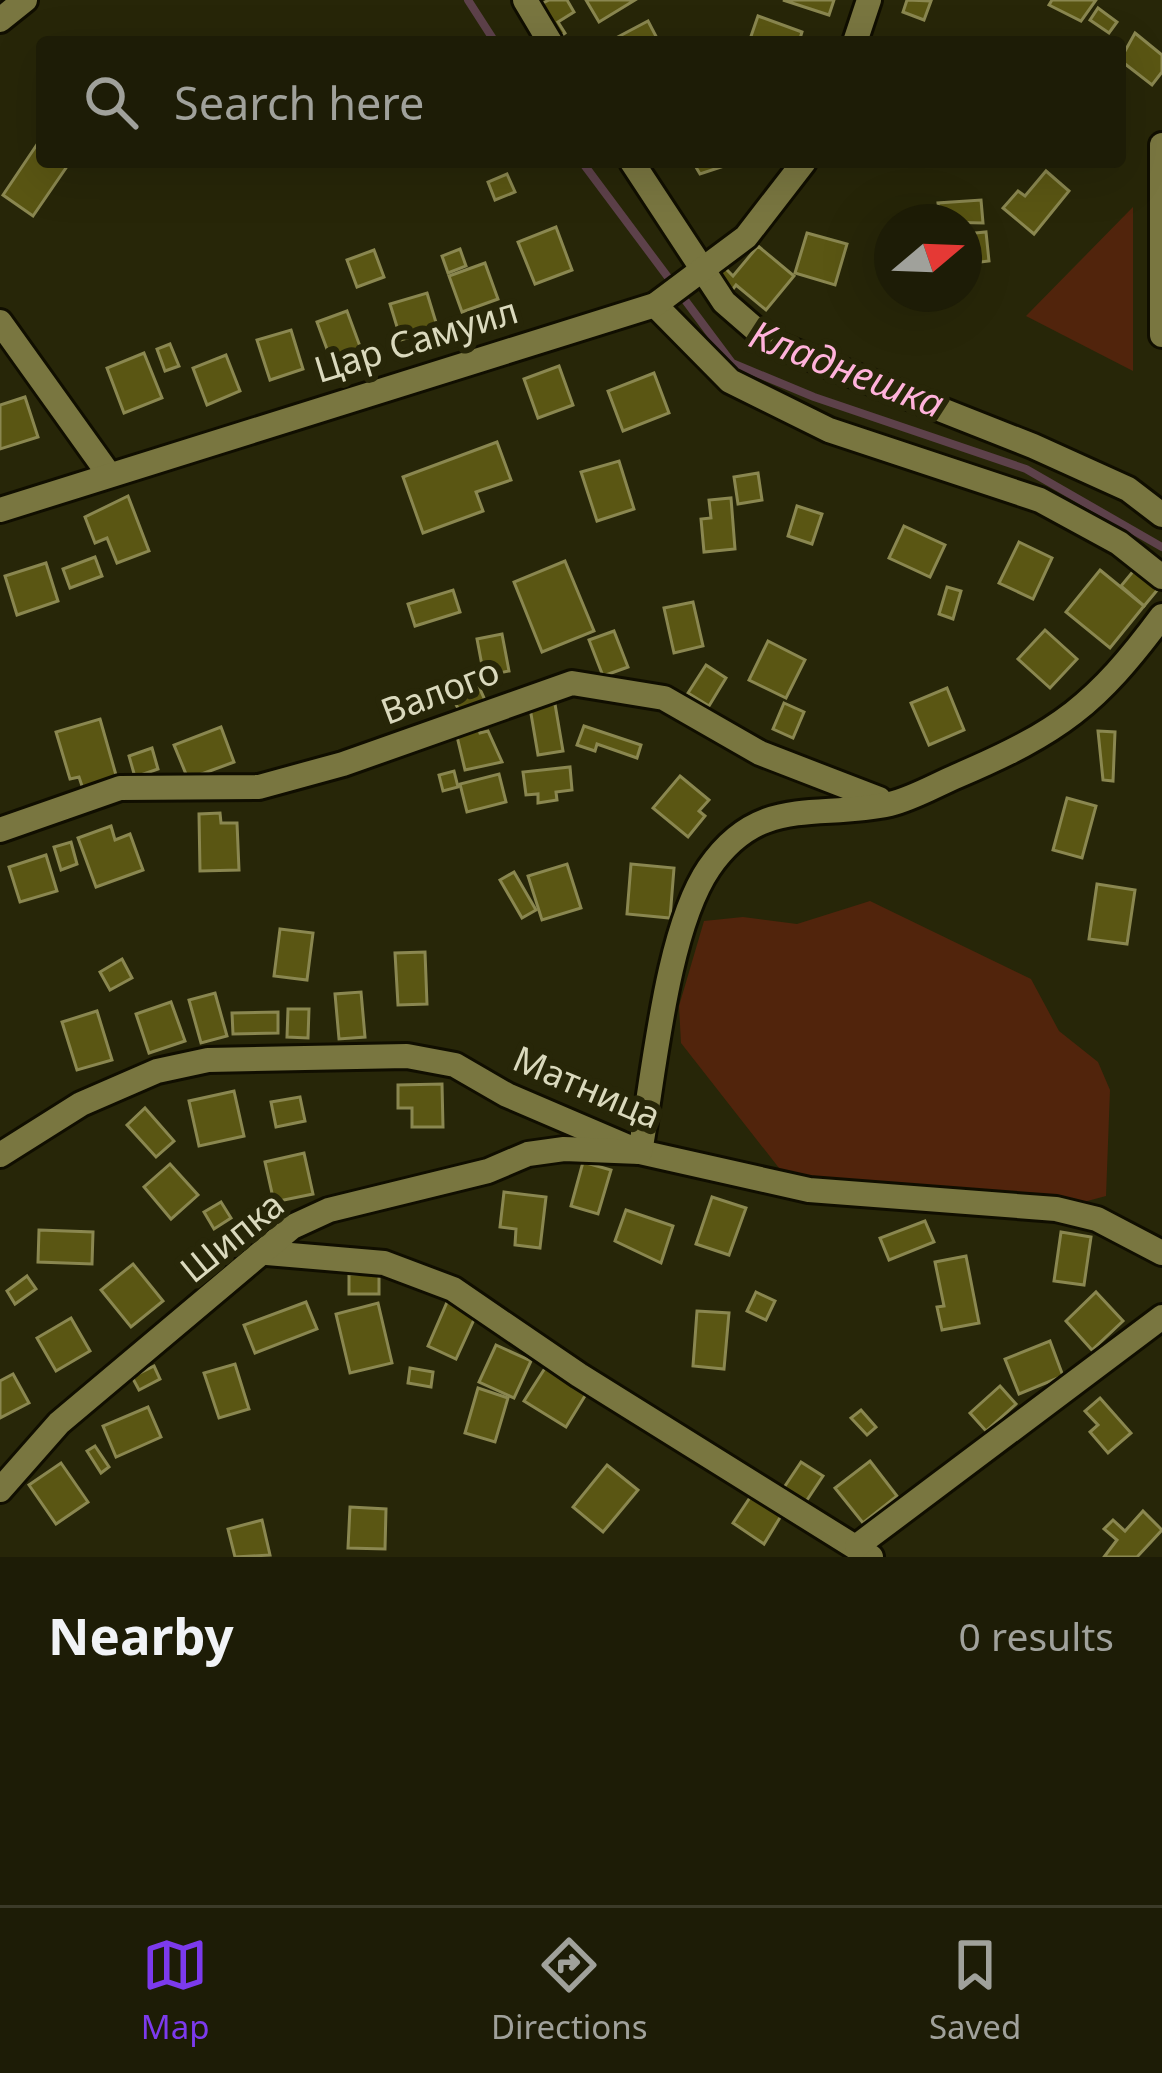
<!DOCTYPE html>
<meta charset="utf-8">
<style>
body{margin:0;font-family:"Noto Sans",sans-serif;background:#252510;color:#f1f3f6}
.compass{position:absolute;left:874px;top:204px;width:108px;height:108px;border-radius:50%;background:#1d1c06;box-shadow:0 12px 48px #0002;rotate:71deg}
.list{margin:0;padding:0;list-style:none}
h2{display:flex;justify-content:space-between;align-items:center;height:156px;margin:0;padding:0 48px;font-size:51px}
h2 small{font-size:39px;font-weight:400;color:#a0a19b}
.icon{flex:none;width:66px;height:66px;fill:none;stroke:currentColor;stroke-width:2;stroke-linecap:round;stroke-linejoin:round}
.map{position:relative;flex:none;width:1162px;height:1557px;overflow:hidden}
.search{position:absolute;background:#1d1c06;box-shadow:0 12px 48px #0002;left:36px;right:36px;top:36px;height:132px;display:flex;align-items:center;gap:30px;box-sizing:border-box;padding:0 42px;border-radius:12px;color:#a0a19b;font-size:45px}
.sheet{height:348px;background:#1d1c06}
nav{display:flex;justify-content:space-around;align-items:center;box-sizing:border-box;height:168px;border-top:3px solid #3b3a28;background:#1d1c06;font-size:33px;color:#a0a19b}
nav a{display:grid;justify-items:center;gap:6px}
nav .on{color:#7c3aed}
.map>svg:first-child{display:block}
.green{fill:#51240c}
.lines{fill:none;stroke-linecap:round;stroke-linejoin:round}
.stream{stroke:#5d414a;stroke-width:8}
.building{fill:#5a5613;stroke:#8a8750;stroke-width:3}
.street-casing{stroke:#100e00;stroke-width:30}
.street{stroke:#797640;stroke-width:24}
.labels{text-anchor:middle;stroke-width:12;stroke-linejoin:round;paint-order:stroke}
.street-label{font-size:36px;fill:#dad9bd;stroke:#272608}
.water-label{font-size:39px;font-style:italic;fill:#ffb2db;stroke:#272608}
</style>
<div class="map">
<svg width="1162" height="1557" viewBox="0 0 1162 1557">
<rect width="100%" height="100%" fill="#272608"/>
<g class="green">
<polygon points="1133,207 1133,371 1026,316"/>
<polygon points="870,901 1031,979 1059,1031 1098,1062 1110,1090 1106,1196 1076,1204 786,1177 681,1043 679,1006 704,921 743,917 797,924"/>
</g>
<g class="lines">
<g class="stream">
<polyline points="468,0 495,42"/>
<polyline points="582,162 732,363 814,397 1026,469 1162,547"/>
</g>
</g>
<g class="building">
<polygon points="549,0 567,0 574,12 558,22 565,33 558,38 539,5"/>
<polygon points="586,0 635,0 599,22"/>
<polygon points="783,0 834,0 829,15"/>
<polygon points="907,0 931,1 924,20 903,12"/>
<polygon points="1052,0 1051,0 1096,0 1081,21 1049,5"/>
<polygon points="1098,8 1117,22 1109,33 1090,20"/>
<polygon points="758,16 802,32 799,42 749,42"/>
<polygon points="648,21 659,42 616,42 614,39"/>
<polygon points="1135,33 1162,55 1162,72 1152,85 1120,60"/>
<polygon points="40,140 42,162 70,162 33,216 3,195"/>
<polygon points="693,162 729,162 730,164 700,174"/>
<polygon points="1046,171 1069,191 1034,234 1003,208 1018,191 1025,196"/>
<polygon points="507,174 515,192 495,200 488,182"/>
<polygon points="981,200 983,223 940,222 938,203"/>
<polygon points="556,227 572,270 535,284 518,242"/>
<polygon points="986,232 989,261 964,264 964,234"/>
<polygon points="807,233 847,244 835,285 795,273"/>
<polygon points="758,246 794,276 766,310 736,285 730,293 711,275 721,264 733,276"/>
<polygon points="460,249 466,266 448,273 442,256"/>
<polygon points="374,250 384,277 357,287 347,260"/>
<polygon points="485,263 498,299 462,312 449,276"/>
<polygon points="427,293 438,329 401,340 390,304"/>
<polygon points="347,311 361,349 331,360 317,322"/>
<polygon points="291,330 303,369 270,380 257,340"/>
<polygon points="170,344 179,366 165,371 157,349"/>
<polygon points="144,353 162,398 124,413 107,368"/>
<polygon points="226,355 240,391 207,405 193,368"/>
<polygon points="559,366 573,405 538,418 524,379"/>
<polygon points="654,373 669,413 623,431 608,391"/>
<polygon points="25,397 38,437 0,449 0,405"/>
<polygon points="497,442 511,480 476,492 483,511 423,533 403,477"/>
<polygon points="619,461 634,509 597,521 581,472"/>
<polygon points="758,473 762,500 738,504 734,477"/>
<polygon points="128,496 149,551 117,563 107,538 95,543 85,517"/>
<polygon points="731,498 735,549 704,552 701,519 711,518 709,500"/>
<polygon points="797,506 822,514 812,544 788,536"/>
<polygon points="904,526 945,545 930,577 889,558"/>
<polygon points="1019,542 1052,558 1033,599 999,583"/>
<polygon points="95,557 102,576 70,588 63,569"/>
<polygon points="565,561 594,631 542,652 514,582"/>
<polygon points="46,563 58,601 17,615 5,576"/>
<polygon points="1135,569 1159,588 1144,606 1121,586"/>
<polygon points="1100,570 1144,606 1110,648 1066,612"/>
<polygon points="947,587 961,591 953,619 939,614"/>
<polygon points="453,590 460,612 415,626 408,604"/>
<polygon points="693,602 703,646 674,653 664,608"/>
<polygon points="1045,630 1077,659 1050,688 1018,659"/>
<polygon points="614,631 628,667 603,676 589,640"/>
<polygon points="502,634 509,671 484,676 477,639"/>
<polygon points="768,641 805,660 786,698 749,680"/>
<polygon points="706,665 726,678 709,706 688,693"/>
<polygon points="479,687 485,700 460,712 453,699"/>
<polygon points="947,688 964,730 929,745 911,703"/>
<polygon points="784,703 804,712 793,738 773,729"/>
<polygon points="555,704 563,751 538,755 530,708"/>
<polygon points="100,719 118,782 84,792 79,777 70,779 56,732"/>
<polygon points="477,723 480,733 488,731 502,762 465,770 455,728"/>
<polygon points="584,726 641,745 637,758 597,744 595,751 577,745"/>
<polygon points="221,727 234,762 188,779 174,745"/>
<polygon points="1098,731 1115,732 1113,781 1103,780"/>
<polygon points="152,748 158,769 135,777 129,756"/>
<polygon points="570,767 572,790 556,792 557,800 538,803 538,794 526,795 523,772"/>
<polygon points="454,771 458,787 443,791 439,775"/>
<polygon points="499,774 506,802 467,812 460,784"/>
<polygon points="680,776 709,800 699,811 705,816 688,837 653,808"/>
<polygon points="1067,798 1096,806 1082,858 1053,850"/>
<polygon points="220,813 221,823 237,823 239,870 200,871 199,814"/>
<polygon points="111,826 115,840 130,834 143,870 96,887 78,838"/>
<polygon points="71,842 77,864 61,870 54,847"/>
<polygon points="46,855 57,891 20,902 9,867"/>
<polygon points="567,864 581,908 542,920 528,876"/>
<polygon points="631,864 674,868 670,918 627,914"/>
<polygon points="514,872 536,910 522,918 500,880"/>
<polygon points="1097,884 1135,890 1127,944 1089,939"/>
<polygon points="280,929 313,933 307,980 274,976"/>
<polygon points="425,952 427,1004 398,1005 395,953"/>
<polygon points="122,959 132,978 110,990 100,972"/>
<polygon points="361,992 365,1037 339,1039 335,994"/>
<polygon points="215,993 227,1036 201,1043 189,1000"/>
<polygon points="171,1002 185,1041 149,1053 136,1014"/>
<polygon points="288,1009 309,1009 308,1038 287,1037"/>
<polygon points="97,1011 112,1060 77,1070 62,1022"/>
<polygon points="278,1012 278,1033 233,1034 232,1013"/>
<polygon points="442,1084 443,1127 412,1127 412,1108 398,1108 398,1085"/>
<polygon points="234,1091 244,1136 199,1146 189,1101"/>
<polygon points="300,1097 305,1121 276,1127 271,1102"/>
<polygon points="145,1108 174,1141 156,1157 127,1125"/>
<polygon points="304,1153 313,1194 274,1202 265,1162"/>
<polygon points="583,1162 611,1170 598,1214 571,1206"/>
<polygon points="170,1164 198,1195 171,1219 144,1187"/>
<polygon points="504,1192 546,1197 540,1248 515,1245 516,1229 500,1227"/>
<polygon points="712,1197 746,1208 729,1255 696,1244"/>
<polygon points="221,1202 231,1218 214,1229 204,1212"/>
<polygon points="626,1210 673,1226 661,1263 615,1241"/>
<polygon points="925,1221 934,1242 889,1260 880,1238"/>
<polygon points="39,1230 93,1232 92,1264 38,1262"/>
<polygon points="1061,1232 1091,1237 1084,1285 1054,1281"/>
<polygon points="966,1256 979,1323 942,1330 937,1307 944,1306 935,1262"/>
<polygon points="133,1264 163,1301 131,1327 101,1290"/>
<rect x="349" y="1274" width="30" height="20"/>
<polygon points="27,1276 36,1289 15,1304 7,1291"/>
<polygon points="756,1292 775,1301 766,1320 747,1311"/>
<polygon points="1096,1292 1123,1321 1092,1350 1066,1321"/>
<polygon points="448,1300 477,1313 456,1359 428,1346"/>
<polygon points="306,1302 317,1329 255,1353 244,1325"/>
<polygon points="378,1303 392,1363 350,1373 336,1314"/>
<polygon points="697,1311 729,1313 724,1369 693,1366"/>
<polygon points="71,1318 90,1351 56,1371 37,1338"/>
<polygon points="1050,1341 1063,1376 1019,1394 1005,1359"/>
<polygon points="496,1345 531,1361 514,1398 479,1382"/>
<polygon points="235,1364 249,1409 219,1418 204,1373"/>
<polygon points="547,1365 588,1391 566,1427 524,1401"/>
<polygon points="154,1366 160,1379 139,1390 132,1377"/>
<polygon points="410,1368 433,1372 431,1387 408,1383"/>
<polygon points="13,1374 29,1403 0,1418 0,1381"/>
<polygon points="1000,1386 1016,1404 986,1431 970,1413"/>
<polygon points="478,1388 508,1398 495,1442 465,1433"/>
<polygon points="1100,1398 1131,1433 1108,1453 1090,1432 1098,1425 1085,1411"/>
<polygon points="148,1407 161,1437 116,1457 103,1426"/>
<polygon points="861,1410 876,1427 867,1435 851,1418"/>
<polygon points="95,1446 109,1467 101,1473 87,1451"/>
<polygon points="870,1461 897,1496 863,1523 835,1488"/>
<polygon points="801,1462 823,1476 803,1506 781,1492"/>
<polygon points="61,1463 88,1502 56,1524 29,1485"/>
<polygon points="607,1465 638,1490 603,1532 573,1507"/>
<polygon points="751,1496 781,1516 764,1544 733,1523"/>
<polygon points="350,1507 386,1509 385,1549 348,1548"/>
<polygon points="1143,1511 1162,1530 1137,1557 1104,1557 1117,1540 1104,1529 1113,1520 1125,1531"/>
<polygon points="262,1520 270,1555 235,1557 228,1529"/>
</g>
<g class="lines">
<defs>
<g id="street">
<polyline points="525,0 550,42"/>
<polyline points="0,20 25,0"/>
<polyline points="855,42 869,0"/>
<polyline points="1162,145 1162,335"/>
<polyline points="632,162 724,302 770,342 1033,446 1128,489 1162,515"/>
<polyline points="655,305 730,381 829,430 1040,500 1119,543 1162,577"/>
<polyline points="0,322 108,473"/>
<polyline points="0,510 655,305 746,237 804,162"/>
<polyline points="0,830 120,788 259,787 343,764 572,683 664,698 760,753 879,799"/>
<polyline points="0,1155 81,1104 157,1071 208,1060 407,1056 455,1065 507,1095 640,1152 809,1190 1056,1209 1097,1219 1162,1253"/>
<polyline points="267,1253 384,1263 453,1289 579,1375 871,1557"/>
<path d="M0,1490L59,1423L292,1227L329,1210L488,1171L528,1154L564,1149L640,1152C654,1075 666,931 709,868C760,794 816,820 890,804C912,799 936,785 957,776C1060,732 1096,705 1162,616"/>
<polyline points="857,1546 1162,1317"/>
</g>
</defs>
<use href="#street" class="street-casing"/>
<use href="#street" class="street"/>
</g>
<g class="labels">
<g class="street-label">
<text transform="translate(416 340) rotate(-17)" y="13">Цар Самуил</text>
<text transform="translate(440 691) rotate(-21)" y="13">Валого</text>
<text transform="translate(587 1087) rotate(23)" y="13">Матница</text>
<text transform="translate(232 1237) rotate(-39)" y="13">Шипка</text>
</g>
<g class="water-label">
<text transform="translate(847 369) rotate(21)" y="14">Кладнешка</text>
</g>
</g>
</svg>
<svg class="compass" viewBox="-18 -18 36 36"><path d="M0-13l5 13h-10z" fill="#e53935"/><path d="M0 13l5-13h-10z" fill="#a0a19b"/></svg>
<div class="search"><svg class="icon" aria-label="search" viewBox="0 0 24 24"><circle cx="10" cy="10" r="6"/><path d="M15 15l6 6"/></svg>Search here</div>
</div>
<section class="sheet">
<h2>Nearby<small>0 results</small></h2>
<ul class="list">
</ul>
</section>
<nav>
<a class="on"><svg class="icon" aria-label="map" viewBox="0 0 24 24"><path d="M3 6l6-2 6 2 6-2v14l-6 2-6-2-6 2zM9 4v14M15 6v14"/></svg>Map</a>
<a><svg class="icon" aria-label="directions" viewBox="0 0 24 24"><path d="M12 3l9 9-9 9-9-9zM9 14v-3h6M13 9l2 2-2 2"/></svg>Directions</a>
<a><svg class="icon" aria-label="saved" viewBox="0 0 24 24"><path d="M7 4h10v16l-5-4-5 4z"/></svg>Saved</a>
</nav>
